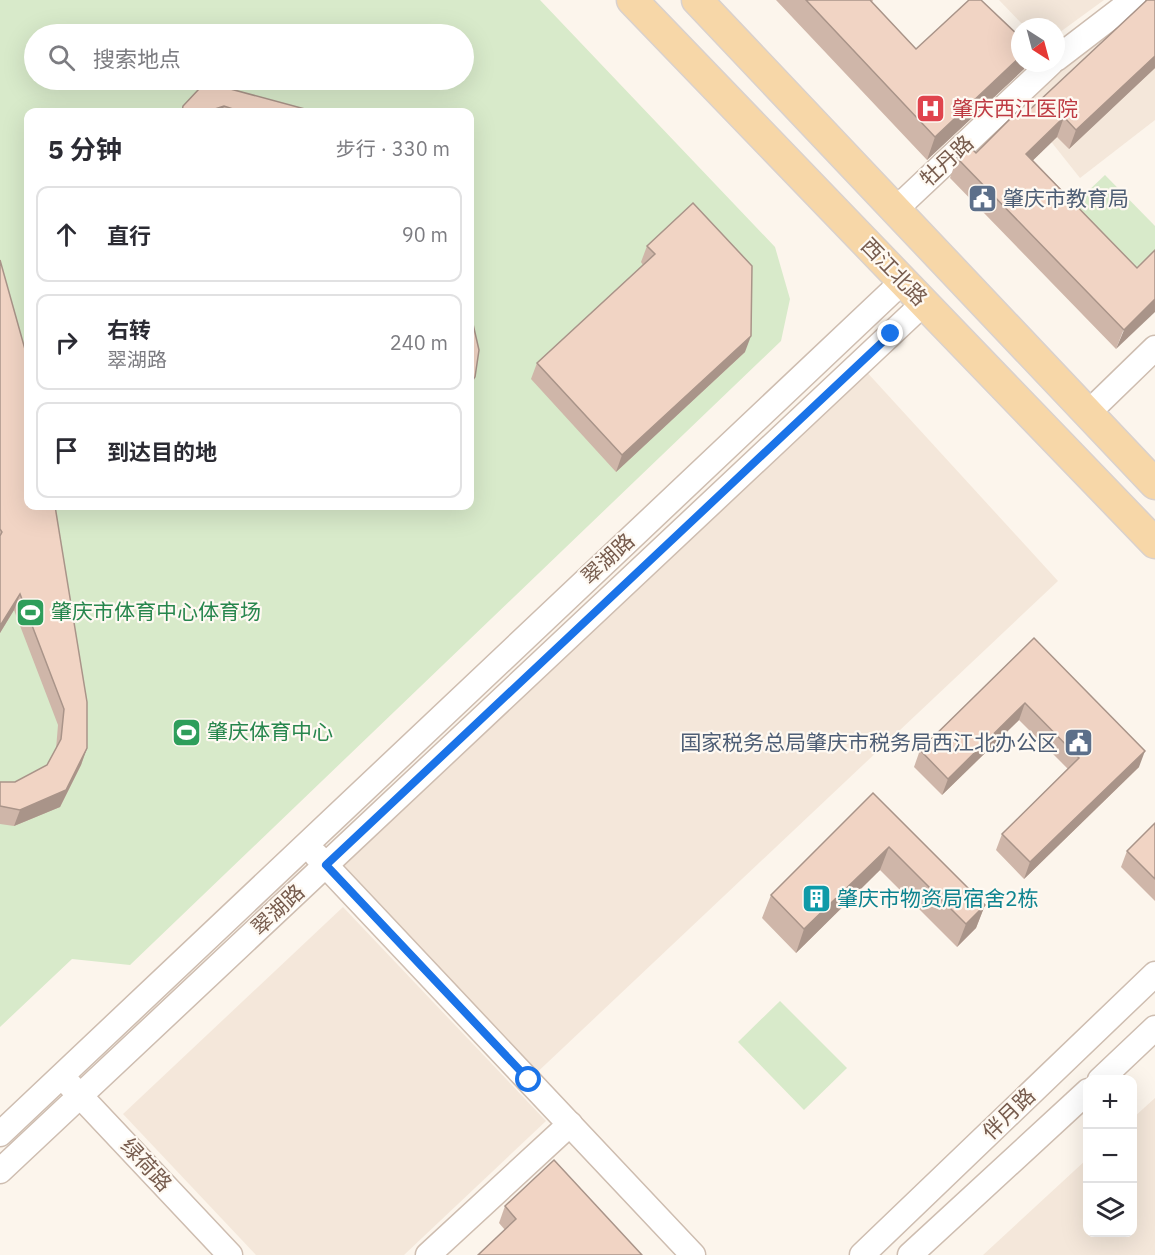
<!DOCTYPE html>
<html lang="zh">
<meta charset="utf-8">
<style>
body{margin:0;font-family:"IBM Plex Sans","Noto Sans SC",sans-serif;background:#f2f2f3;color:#2b2b33}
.controls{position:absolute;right:18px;bottom:18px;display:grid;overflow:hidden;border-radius:12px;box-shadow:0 6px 24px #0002}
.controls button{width:54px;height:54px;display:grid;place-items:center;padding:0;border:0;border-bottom:2px solid #e1e1e2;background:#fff;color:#2b2b33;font:30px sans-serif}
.compass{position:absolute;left:1011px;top:18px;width:54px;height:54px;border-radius:50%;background:#fff;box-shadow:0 6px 24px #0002;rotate:144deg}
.stop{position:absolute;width:18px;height:18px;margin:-14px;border:4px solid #1a73e8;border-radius:50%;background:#fff}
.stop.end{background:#1a73e8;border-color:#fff;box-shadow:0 2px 6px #0008}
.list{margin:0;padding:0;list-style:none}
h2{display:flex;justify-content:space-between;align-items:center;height:78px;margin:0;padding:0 24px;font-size:26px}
h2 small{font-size:20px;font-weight:400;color:#7c7c81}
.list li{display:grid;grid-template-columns:39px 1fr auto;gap:18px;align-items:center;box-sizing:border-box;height:96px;margin:0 12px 12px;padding:0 12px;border:2px solid #e1e1e2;border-radius:12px}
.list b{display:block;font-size:22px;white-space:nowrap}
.list p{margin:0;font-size:20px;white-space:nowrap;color:#7c7c81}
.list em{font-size:20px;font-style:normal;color:#7c7c81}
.icon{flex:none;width:33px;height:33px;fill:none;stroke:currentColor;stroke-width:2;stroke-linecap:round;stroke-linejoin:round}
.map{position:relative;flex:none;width:1155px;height:1255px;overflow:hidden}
.search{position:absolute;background:#fff;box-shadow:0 6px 24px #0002;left:24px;top:24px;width:450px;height:66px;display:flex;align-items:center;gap:15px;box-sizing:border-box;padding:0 21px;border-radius:33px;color:#7c7c81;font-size:22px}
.panel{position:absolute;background:#fff;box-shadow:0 6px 24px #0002;left:24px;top:108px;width:450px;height:402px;border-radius:12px}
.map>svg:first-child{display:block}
.residential{fill:#f4e7da}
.green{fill:#d8eaca;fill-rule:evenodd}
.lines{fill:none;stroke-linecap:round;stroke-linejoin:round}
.minor-casing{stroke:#cebdb0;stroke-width:27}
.major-casing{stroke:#d9d1cd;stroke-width:33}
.minor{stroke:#fff;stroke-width:24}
.major{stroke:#f7d7a8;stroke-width:30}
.wall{fill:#cfb6a9}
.shaded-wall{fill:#a99489}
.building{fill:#f1d4c4;stroke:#a99489;stroke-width:1.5}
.route{stroke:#1a73e8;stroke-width:8}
.labels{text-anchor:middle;stroke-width:4.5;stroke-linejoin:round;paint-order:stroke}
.health-label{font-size:21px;fill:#be3a42;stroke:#fef9f2;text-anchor:start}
.street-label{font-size:21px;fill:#775c4e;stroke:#fef9f2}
.service-label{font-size:21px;fill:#4e5e75;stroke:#fef9f2;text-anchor:start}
.leisure-label{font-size:21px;fill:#27864d;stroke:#fef9f2;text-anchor:start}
.culture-label{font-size:21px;fill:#0d838f;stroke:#fef9f2;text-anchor:start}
</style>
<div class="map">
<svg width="1155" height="1255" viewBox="0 0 1155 1255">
<rect width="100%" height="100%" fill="#fcf5ec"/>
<g class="residential">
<polygon points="999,0 1104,0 1056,35 1056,27 1025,27"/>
<polygon points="1147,0 1155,0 1155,120 1080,178 1022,105"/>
<polygon points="864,369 1058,581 529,1080 328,868"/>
<polygon points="343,907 546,1121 404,1255 256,1255 123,1114"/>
<polygon points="1155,1098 1155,1255 983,1255 1087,1159 1088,1232 1132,1232 1133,1118"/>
</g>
<g class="green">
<path d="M0,0H540L775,247L790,299L781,341L130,965L72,959L0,1027ZM34,34H464V80H34ZM28,112H470V506H28Z"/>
<polygon points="1105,175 1155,226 1155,254 1130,278 1066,212"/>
<polygon points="780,1001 847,1068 804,1110 738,1042"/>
</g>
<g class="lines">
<defs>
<g id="minor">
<polyline points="1056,59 1133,0"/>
<polyline points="895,210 1051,63"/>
<polyline points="1087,414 1155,348"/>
<polyline points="316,855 693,1255"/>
<polyline points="1100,1080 1155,1028"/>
<polyline points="69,1084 230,1255"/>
<polyline points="0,1134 903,281"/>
<polyline points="0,1171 924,303"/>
<polyline points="428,1255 570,1124"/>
<polyline points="862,1255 1155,974"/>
<polyline points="910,1255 1088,1091"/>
</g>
<g id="major">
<polyline points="632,0 1155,543"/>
<polyline points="697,0 1155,484"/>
</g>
</defs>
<use href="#minor" class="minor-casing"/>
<use href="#major" class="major-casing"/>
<use href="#minor" class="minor"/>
<use href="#major" class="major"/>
</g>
<g class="wall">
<polygon points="776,0 873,0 872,2 916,49 1020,63 1026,63 1024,69 927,160"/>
<polygon points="1155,0 1155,68 1069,149 1057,137 1033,160 1137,268 1155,250 1116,349 950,178 957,158 976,153 1022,117"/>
<polygon points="199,89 316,112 180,112 183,106"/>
<polygon points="647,246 745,352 616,472 531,379 537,363 643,265 641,262"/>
<polygon points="0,260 87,748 81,765 60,807 14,826 0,824 0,782 15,782 47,765 56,749 58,725 14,610 0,633"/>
<polygon points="1034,638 1139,767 1024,879 996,850 1002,834 1068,769 1019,720 942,795 914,767 920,750"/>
<polygon points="873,793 985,905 976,928 957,947 880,870 796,953 762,918 771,895"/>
<polygon points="1155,823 1155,901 1121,867 1127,851"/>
<polygon points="505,1206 642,1255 505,1230 499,1223"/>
</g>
<g class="shaded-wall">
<polygon points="1155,56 1155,68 1069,149 1076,130"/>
<polygon points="1020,57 1020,63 1026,63 1024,69 927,160 935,137"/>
<polygon points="224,106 222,112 209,112 212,110"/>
<polygon points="1064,117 1057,137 1019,174 1026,154"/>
<polygon points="1155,299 1155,312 1116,349 1124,330"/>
<polygon points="751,336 745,352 616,472 622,455"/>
<polygon points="475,377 470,392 470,382"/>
<polygon points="20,594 14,610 0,633 0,626"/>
<polygon points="1025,703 1019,720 942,795 948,779"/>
<polygon points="87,748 81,765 60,807 14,826 20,810"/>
<polygon points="1145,751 1139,767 1024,879 1030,862"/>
<polygon points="889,847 880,870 796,953 804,929"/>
<polygon points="985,905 976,928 957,947 966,924"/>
</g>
<g class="building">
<polygon points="806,0 870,0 916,49 969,0 981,0 1020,37 1020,57 935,137"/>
<polygon points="1147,0 1155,0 1155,56 1076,130 1064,117 1026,154 1137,268 1155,250 1155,299 1124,330 957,158 970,147 976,153 1017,112 1022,117"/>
<polygon points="223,87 316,112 242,112 224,106 212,110 209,112 182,112 183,106 199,89"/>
<polygon points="693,203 752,266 751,336 622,455 537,363 655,254 647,246"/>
<polygon points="0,260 28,360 28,506 55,506 87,702 87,748 66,790 20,810 0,806 0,782 15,782 47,765 61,739 64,709 20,594 0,626 0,536 2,532 0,529"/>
<polygon points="470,311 479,350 475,377 470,382"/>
<polygon points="1034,638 1145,751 1030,862 1002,834 1079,758 1025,703 948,779 920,750"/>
<polygon points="873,793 985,905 966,924 889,847 804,929 771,895"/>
<polygon points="1155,823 1155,879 1127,851"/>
<polygon points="554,1160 642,1255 478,1255 516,1219 505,1206"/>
</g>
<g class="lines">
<polyline class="route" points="529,1080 326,865 891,334"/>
</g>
<defs>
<symbol id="hospital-square" viewBox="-11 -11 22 22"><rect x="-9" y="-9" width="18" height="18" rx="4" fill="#e0444e" stroke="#fef9f2"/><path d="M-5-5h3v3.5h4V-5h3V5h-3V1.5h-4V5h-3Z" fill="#fff"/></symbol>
<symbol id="civic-square" viewBox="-11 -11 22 22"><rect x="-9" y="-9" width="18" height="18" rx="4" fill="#5c6f8a" stroke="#fef9f2"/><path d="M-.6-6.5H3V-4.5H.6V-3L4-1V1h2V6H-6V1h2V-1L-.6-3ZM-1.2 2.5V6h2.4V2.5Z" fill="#fff"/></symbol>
<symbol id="stadium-square" viewBox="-11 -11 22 22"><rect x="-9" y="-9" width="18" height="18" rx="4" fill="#2e9e5b" stroke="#fef9f2"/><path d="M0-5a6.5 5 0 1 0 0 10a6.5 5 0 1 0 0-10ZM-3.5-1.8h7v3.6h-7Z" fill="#fff"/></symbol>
<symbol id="building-square" viewBox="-11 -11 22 22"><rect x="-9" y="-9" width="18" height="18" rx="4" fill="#0f9aa8" stroke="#fef9f2"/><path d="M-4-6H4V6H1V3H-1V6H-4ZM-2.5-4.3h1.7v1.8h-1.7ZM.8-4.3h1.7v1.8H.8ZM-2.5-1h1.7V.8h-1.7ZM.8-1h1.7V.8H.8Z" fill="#fff"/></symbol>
</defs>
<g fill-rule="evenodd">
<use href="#hospital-square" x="914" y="92" width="33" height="33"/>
<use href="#civic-square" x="966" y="182" width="33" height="33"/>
<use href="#stadium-square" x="14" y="596" width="33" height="33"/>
<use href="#stadium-square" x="170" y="716" width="33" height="33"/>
<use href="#civic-square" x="1062" y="726" width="33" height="33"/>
<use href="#building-square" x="800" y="882" width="33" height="33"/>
</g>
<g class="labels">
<g class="health-label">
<text x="952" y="116">肇庆西江医院</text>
</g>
<g class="street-label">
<text transform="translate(947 161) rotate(-43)" y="7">牡丹路</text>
<text transform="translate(894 272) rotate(46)" y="7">西江北路</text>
<text transform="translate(608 559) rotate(-43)" y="7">翠湖路</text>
<text transform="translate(278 910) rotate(-43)" y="7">翠湖路</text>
<text transform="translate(1009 1114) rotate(-44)" y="7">伴月路</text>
<text transform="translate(146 1165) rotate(47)" y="7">绿荷路</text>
</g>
<g class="service-label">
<text x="1003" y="206">肇庆市教育局</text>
<text x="1058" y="750" text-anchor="end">国家税务总局肇庆市税务局西江北办公区</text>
</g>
<g class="leisure-label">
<text x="51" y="619">肇庆市体育中心体育场</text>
<text x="207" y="739">肇庆体育中心</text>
</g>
<g class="culture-label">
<text x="837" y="906">肇庆市物资局宿舍2栋</text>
</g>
</g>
</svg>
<div class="controls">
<button>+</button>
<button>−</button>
<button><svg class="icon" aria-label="layers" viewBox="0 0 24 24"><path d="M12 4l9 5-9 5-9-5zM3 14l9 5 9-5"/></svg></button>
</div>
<svg class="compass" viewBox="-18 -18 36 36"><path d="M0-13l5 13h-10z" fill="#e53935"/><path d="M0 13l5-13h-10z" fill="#7c7c81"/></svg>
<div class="stop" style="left:529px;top:1080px"></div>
<div class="stop end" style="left:891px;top:334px"></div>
<div class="search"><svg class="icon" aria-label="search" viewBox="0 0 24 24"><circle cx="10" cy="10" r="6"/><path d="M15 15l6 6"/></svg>搜索地点</div>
<section class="panel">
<h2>5 分钟<small>步行 · 330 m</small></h2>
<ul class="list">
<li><svg class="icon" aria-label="ahead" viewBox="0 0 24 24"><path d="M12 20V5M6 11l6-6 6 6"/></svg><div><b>直行</b></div><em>90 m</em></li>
<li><svg class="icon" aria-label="right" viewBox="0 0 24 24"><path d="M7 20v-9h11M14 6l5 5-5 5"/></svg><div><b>右转</b><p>翠湖路</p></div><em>240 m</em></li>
<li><svg class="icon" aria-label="arrive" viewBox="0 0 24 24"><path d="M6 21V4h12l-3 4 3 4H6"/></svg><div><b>到达目的地</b></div></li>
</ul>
</section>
</div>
